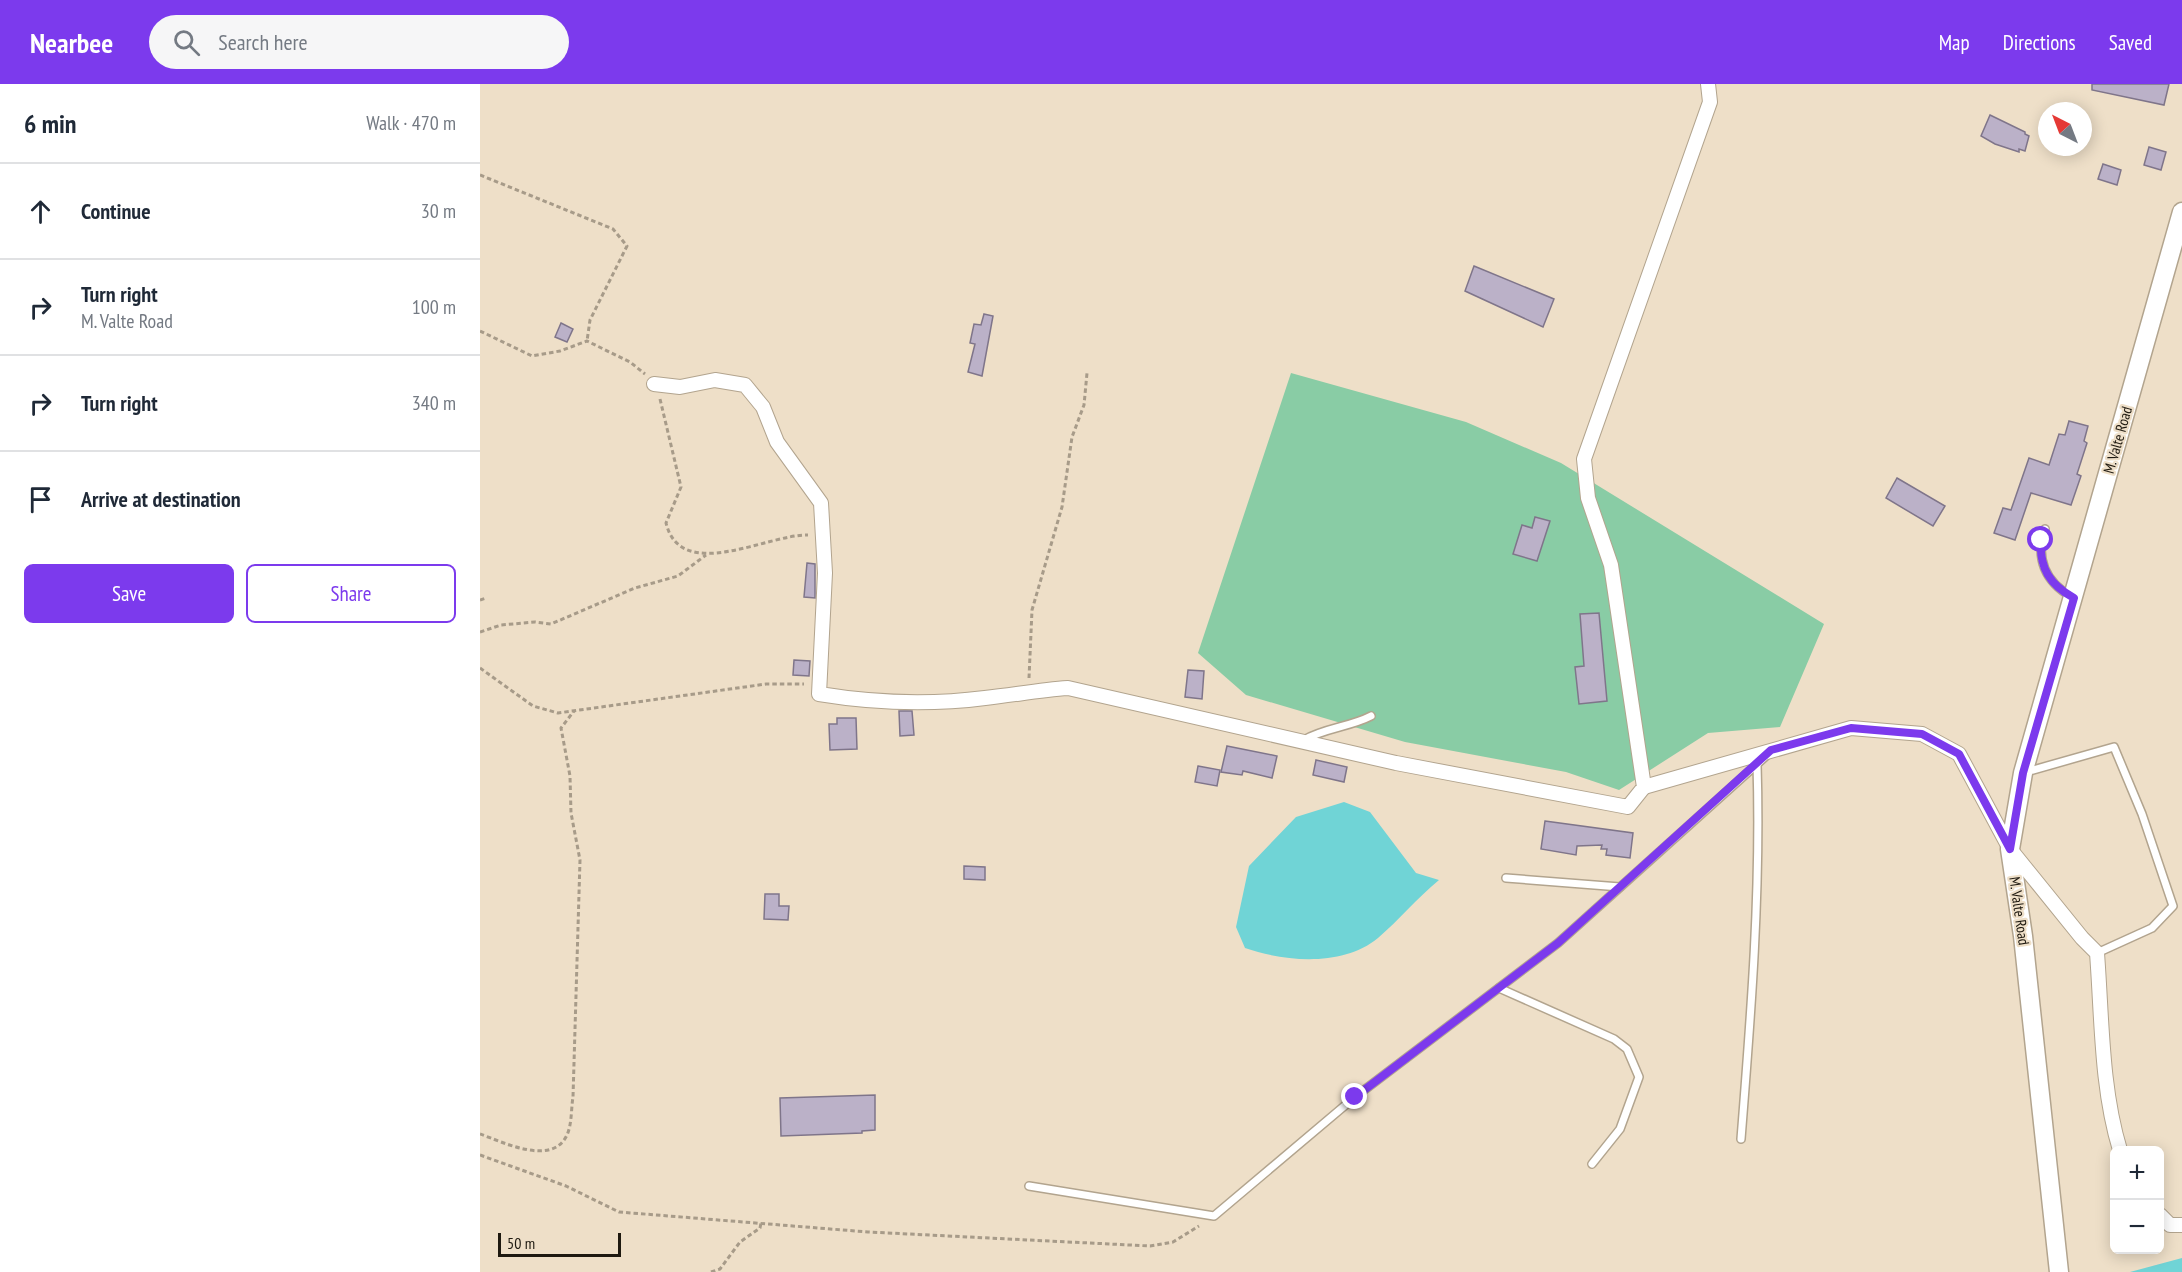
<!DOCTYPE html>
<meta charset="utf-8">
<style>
body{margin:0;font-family:"PT Sans Narrow",sans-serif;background:#f6f6f7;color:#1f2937}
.controls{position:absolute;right:18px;bottom:18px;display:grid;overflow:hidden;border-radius:9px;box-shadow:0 3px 15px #0003}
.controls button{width:54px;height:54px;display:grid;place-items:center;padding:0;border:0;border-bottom:2px solid #e0e1e3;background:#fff;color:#1f2937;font:30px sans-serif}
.compass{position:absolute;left:1558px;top:18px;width:54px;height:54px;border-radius:50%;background:#fff;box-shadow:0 3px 15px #0003;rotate:318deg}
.scale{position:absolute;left:18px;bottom:15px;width:123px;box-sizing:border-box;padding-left:6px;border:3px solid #1e1910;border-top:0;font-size:16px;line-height:21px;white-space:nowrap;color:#1e1910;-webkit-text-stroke:4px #eedfc8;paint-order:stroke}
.stop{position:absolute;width:18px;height:18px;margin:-14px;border:4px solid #7c3aed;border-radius:50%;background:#fff}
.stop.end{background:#7c3aed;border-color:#fff;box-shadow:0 2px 6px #0008}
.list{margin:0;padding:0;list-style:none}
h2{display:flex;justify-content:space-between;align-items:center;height:78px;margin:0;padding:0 24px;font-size:26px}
h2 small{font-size:20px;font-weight:400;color:#747a83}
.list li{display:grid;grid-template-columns:39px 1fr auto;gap:18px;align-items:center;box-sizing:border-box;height:96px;padding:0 24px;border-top:2px solid #e0e1e3}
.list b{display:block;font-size:22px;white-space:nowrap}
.list p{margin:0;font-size:20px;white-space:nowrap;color:#747a83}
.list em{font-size:20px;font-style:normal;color:#747a83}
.actions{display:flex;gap:12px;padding:18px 24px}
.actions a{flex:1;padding:14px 0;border:2px solid #7c3aed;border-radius:9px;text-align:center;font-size:21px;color:#7c3aed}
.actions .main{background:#7c3aed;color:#fff}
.icon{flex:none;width:33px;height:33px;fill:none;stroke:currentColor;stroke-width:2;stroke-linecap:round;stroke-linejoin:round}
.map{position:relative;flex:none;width:1702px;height:1188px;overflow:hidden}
header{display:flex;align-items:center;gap:36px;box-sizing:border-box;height:84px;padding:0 30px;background:#7c3aed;color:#fff}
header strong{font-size:28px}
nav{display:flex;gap:33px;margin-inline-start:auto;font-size:21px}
.search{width:420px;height:54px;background:#f6f6f7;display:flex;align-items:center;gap:15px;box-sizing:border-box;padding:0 21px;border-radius:33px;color:#747a83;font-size:22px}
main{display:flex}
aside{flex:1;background:#fff}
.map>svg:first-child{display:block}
.green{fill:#89cca5}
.water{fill:#70d4d6}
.building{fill:#bbb1c8;stroke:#7f758a;stroke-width:1.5}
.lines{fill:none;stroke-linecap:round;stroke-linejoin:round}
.lane-casing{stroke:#b2a48e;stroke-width:10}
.street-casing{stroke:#b2a48e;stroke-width:16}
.secondary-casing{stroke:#b2a48e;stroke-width:21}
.path{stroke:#a79b89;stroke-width:3;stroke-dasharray:4.5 3;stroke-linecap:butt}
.lane{stroke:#fff;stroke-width:7}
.street{stroke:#fff;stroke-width:14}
.secondary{stroke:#fff;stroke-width:18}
.route{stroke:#7c3aed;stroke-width:8}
.labels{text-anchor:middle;stroke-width:4.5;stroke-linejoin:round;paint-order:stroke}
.street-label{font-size:15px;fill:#1e1910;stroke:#eedfc8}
</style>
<header>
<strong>Nearbee</strong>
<div class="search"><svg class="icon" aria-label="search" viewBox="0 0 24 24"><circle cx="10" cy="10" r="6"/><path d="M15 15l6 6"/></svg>Search here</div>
<nav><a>Map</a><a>Directions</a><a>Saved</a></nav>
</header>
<main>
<aside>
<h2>6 min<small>Walk · 470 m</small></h2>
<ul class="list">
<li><svg class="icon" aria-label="ahead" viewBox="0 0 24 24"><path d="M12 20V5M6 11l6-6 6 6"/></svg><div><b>Continue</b></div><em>30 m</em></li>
<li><svg class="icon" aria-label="right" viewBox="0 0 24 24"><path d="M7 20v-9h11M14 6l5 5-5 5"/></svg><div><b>Turn right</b><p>M. Valte Road</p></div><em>100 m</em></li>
<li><svg class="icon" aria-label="right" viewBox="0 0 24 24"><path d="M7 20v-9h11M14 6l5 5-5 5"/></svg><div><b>Turn right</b></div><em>340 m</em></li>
<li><svg class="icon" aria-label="arrive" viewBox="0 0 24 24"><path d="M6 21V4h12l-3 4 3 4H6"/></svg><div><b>Arrive at destination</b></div></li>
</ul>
<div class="actions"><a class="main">Save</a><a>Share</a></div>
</aside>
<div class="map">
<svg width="1702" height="1188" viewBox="0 0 1702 1188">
<rect width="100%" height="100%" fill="#eedfc8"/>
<polygon class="green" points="811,289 986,338 1081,379 1344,540 1300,643 1228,649 1139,706 1086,688 925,658 766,611 718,569"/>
<g class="water">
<path d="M864,718L890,728L936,789L959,796C937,814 919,836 898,854C863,883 805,878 765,864L756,843L769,782L816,733Z"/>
<polygon points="1702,1174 1702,1188 1650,1188"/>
</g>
<g class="building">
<polygon points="1612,0 1689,0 1684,21 1612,6"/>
<polygon points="1510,31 1545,48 1545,50 1549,52 1545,67 1539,65 1539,68 1515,60 1501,52"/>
<polygon points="1669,63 1686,68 1681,86 1664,81"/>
<polygon points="1623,80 1641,86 1637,101 1618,95"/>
<polygon points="994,182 1074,215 1063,243 985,207"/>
<polygon points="504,230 513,232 502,292 488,288 495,260 490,259 494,240 501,241"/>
<polygon points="81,239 93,245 87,258 75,253"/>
<polygon points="1589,337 1608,342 1604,357 1607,359 1597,390 1601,392 1591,421 1551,409 1535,456 1514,449 1523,424 1531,426 1549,374 1569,381 1579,350 1585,351"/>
<polygon points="1417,394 1465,422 1453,442 1406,414"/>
<polygon points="1055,433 1070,437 1057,477 1033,470 1042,441 1052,444"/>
<polygon points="327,479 335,480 335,514 324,513"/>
<polygon points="1119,529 1127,617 1099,620 1095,583 1104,582 1100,530"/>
<polygon points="314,576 330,577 329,592 313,591"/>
<polygon points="708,586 724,587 722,615 705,613"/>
<polygon points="419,627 432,627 434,651 420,652"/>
<polygon points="357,634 376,634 377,665 350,666 349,640 357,640"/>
<polygon points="747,662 797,672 792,694 763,687 762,691 741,688"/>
<polygon points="836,676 867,683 864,698 833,691"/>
<polygon points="718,682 740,686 737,702 715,698"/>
<polygon points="1065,737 1153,749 1150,774 1126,771 1127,765 1121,765 1122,761 1097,762 1096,771 1061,765"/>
<polygon points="484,782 505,783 505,796 484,795"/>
<polygon points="285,810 299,810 299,822 309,822 308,836 284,835"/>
<polygon points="395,1011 395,1046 382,1047 382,1049 301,1052 300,1014"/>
</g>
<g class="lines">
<defs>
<g id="lane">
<path d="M1565,445C1555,474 1565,498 1592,513"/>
<path d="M824,656C844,644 870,643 891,632"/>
<polyline points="1546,688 1634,663 1662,730 1693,822 1672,844 1617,869"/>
<polyline points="1026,794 1140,803"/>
<polyline points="1019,904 1134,955 1147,965 1159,993 1140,1045 1112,1080"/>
<path d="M1261,1055C1271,930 1281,806 1277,680"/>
<polyline points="549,1102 734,1132 875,1013 1078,859 1286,672"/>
</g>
<g id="street">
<path d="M174,300L200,303L235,296L265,301L283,323L297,358L341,419L345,489L339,610C394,619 450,621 505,614C533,611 560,606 588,604L916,679L1148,723L1164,703L1131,481L1108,414L1104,375L1230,18L1228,0"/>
<path d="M1164,703L1371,644L1442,650L1479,670L1530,765L1602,854L1617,869C1622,934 1621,1004 1640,1066"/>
<polyline points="1680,1131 1690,1141 1702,1141"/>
</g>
<polyline id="secondary" points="1579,1188 1543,852 1530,765 1543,689 1702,128"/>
</defs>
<use href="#lane" class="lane-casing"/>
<use href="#street" class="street-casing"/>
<use href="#secondary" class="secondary-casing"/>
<g class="path">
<polyline points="0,91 133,145 147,162 110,236 107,257"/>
<polyline points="0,247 52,272 80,267 107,257 150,278 165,290"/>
<path d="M180,315L201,403L186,439C201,500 288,450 328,451"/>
<polyline points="0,516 6,514"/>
<polyline points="0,548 21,541 55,538 71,540 155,504 198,492 226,471"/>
<polyline points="0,584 53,622 78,629 286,600 324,600"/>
<polyline points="549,594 552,526 582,423 592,353 604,321 607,289"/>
<path d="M0,1050C23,1058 72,1083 87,1051C92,1040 91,1025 93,1013L100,776L91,729L90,692L81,644L94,627"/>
<polyline points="0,1071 86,1102 139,1128 388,1148 670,1162 693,1158 719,1142"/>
<polyline points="231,1188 240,1185 260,1158 280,1144 281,1139"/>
</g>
<use href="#lane" class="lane"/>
<use href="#street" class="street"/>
<use href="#secondary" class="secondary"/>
</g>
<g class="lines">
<path class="route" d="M875,1013L1078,859L1291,666L1371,644L1442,650L1479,670L1530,765L1543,689L1594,514C1570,501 1559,484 1561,456"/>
</g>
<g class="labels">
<g class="street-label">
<text transform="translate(1638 356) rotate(-74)" y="5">M. Valte Road</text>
<text transform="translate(1539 827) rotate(82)" y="5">M. Valte Road</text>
</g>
</g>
</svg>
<div class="controls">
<button>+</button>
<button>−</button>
</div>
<svg class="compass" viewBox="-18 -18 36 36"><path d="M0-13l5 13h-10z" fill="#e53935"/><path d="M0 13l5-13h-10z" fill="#747a83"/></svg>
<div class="scale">50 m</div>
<div class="stop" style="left:1561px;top:456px"></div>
<div class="stop end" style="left:875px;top:1013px"></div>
</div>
</main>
